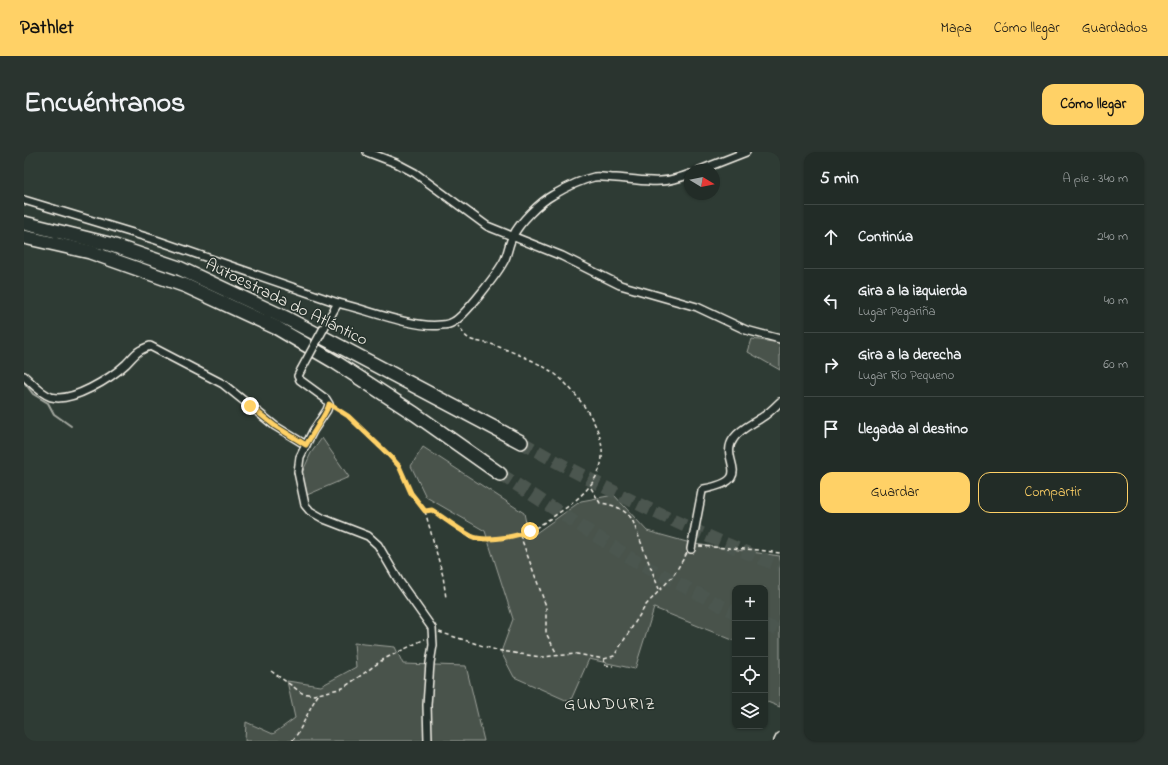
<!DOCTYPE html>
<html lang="es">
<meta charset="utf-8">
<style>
body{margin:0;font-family:"Indie Flower",sans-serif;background:#2a342f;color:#f1f3f6}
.controls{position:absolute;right:12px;bottom:12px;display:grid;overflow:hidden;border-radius:8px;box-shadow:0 1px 3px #0004}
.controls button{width:36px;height:36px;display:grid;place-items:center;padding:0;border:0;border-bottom:1px solid #3f4844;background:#222c27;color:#f1f3f6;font:20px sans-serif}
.compass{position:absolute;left:660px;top:12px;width:36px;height:36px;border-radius:50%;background:#222c27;box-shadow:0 1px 3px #0004;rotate:100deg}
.stop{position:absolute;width:12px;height:12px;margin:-9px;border:3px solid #ffd166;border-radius:50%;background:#fff}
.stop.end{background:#ffd166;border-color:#fff;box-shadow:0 1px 4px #0008}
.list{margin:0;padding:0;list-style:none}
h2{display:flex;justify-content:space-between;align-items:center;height:52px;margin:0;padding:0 16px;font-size:17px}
h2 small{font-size:13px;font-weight:400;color:#a2a7a7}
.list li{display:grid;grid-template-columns:26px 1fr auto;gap:12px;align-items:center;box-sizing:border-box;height:64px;padding:0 16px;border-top:1px solid #3f4844}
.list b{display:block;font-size:15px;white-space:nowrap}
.list p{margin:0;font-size:13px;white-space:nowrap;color:#a2a7a7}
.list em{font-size:13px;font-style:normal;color:#a2a7a7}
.actions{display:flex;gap:8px;padding:12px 16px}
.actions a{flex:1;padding:9px 0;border:1px solid #ffd166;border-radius:12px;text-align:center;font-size:14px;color:#ffd166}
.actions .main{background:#ffd166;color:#111}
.icon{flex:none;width:22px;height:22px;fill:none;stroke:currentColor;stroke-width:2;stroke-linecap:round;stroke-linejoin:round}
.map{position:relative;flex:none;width:756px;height:589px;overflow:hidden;border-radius:12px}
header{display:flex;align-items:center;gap:24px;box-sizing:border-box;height:56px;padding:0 20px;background:#ffd166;color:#111}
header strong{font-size:19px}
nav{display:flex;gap:22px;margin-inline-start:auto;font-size:14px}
.intro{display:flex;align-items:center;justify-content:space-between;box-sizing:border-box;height:96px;padding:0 24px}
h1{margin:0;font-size:28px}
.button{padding:10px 18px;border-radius:12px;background:#ffd166;color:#111;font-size:14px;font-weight:700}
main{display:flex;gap:24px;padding:0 24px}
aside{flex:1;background:#222c27;border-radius:12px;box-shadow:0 1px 3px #0004}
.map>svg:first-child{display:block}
.green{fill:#48524c;stroke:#9ea29a}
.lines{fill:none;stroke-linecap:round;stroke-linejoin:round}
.stream{stroke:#a4a8a0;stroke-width:2}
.motorway-tunnel{stroke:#4c564f;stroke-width:13;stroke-dasharray:13 6;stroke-linecap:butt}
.minor-casing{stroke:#f4f1e8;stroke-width:10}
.motorway-casing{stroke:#f4f1e8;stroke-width:16}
.path{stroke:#f4f1e8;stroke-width:1.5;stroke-dasharray:4 3;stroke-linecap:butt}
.minor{stroke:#26332d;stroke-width:7}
.motorway{stroke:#26332d;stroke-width:13}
.minor-bridge-casing{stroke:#f4f1e8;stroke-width:10;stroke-linecap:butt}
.minor-bridge{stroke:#26332d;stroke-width:7}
.route{stroke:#ffd166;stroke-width:5}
.labels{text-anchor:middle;stroke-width:3;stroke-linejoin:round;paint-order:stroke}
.street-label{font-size:17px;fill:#f4f1e8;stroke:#26332d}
.neighbourhood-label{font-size:18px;letter-spacing:1px;fill:#f4f1e8;stroke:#26332d}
</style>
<header>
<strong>Pathlet</strong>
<nav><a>Mapa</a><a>Cómo llegar</a><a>Guardados</a></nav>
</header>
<div class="intro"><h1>Encuéntranos</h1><a class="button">Cómo llegar</a></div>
<main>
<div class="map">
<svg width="756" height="589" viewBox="0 0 756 589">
<rect width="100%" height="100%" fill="#2e3b34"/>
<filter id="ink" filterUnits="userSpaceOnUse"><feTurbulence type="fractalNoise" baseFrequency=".025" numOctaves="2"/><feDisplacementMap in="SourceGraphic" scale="8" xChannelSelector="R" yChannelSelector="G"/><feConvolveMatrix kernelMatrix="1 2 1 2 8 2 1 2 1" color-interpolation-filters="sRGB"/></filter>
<g filter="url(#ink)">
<g class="green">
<polygon points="728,187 756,191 756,218 724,200"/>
<polygon points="298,286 325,325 283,343 278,321 287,301"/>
<polygon points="399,295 500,361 505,386 557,349 590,343 623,379 670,392 756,404 756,555 741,549 741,436 711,436 711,489 630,456 611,517 565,507 546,550 490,525 477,500 489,467 461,379 402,345 387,314"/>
<polygon points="330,491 371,495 379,512 442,514 460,589 221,589 222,570 249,582 271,566 263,529 297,534 332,515"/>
</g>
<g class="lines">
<polyline class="stream" points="0,230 9,242 24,251 30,262 47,274"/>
<g class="motorway-tunnel">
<path d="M497,290C580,337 666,379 756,414"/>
<polyline points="476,322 608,407 711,461"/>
<polyline points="741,473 756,479"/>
</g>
<defs>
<g id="minor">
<polyline points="343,0 372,11 391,21 463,74 538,104 596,133 673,155 722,178 756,187"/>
<polyline points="676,18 722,0"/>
<polyline points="0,48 132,88 314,151"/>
<path d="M307,163L314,151C341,157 391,177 417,173C421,173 426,172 429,170C440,165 475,120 481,107C484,100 485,91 489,84C495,71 516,50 529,43C541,36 557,28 570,25C577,24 585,26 592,26C623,28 635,34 666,22"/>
<polyline points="277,218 274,224 276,228 302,247 305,252 303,258 289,279 276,305 274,320 281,353 286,359 300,367 344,384 354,393 375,429 408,476 409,493 406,511 403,553 404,589"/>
<path d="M0,224C8,231 16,241 27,245C48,251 87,226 102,212C112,202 112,199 126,194L199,232L251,274L282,293"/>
<path d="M667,397L678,339L680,337C734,327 693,308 710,286C716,277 728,272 737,266C744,262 750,256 756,250"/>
<polyline points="754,589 756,585"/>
</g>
<g id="motorway">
<polyline points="0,71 85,92 155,116 264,167 497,290"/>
<polyline points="0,85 66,100 162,134 253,176 311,210 391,262 476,322"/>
</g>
</defs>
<use href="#minor" class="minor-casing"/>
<use href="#motorway" class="motorway-casing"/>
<g class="path">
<path d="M312,256L324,264L375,314L387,341L401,359L408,358C420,366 436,380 448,385C465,392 498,383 513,375C561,345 602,317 562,257C554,245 538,225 525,218C508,207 486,199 467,192C460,190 449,190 444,186C440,183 437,178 434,174"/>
<path d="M567,336L576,351C590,353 599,356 608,367L635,437"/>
<polyline points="401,359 419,424 422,446"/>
<polyline points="496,383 522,454 522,481 534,504"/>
<polyline points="675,394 735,398 756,401"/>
<polyline points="415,480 472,498 496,502 517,505 553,502 580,507 581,513 589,514"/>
<polyline points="580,507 590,504 622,453 649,424 663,401"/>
<polyline points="247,519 278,541 290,543 319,536 360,507 401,487"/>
<path d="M268,589C280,575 284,556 295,542"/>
</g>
<use href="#minor" class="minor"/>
<use href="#motorway" class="motorway"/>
<defs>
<polyline id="minor-bridge" points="277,218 307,163"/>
</defs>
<use href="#minor-bridge" class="minor-bridge-casing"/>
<use href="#minor-bridge" class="minor-bridge"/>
</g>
</g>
<g class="lines" filter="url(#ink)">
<path class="route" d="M226,254L251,274L282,293C287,284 304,259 305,252L324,264L365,303L375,314L387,341L401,359L408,358C421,367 434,377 447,384C461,391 493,384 506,379"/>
</g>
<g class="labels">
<g class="street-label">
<text transform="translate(263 149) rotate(26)" y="6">Autoestrada do Atlántico</text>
</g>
<g class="neighbourhood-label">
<text x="586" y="557">GUNDURIZ</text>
</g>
</g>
</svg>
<div class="controls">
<button>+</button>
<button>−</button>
<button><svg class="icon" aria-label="locate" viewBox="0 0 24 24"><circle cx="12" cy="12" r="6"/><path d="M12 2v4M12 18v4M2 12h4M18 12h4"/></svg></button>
<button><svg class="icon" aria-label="layers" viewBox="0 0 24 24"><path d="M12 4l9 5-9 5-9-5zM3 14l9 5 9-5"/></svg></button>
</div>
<svg class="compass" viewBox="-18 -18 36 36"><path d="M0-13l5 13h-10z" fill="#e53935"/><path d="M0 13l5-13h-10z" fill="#a2a7a7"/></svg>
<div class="stop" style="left:506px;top:379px"></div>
<div class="stop end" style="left:226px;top:254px"></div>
</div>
<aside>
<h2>5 min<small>A pie · 340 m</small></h2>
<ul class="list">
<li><svg class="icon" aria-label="ahead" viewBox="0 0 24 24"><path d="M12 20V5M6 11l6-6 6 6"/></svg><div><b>Continúa</b></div><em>240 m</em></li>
<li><svg class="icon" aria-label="left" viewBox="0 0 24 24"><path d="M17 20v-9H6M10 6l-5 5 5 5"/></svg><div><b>Gira a la izquierda</b><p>Lugar Pegariña</p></div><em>40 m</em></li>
<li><svg class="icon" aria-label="right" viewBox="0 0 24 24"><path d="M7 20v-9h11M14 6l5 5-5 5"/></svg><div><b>Gira a la derecha</b><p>Lugar Río Pequeno</p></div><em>60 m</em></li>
<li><svg class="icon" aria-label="arrive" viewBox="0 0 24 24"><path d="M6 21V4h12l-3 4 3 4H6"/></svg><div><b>Llegada al destino</b></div></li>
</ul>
<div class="actions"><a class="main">Guardar</a><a>Compartir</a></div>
</aside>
</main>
